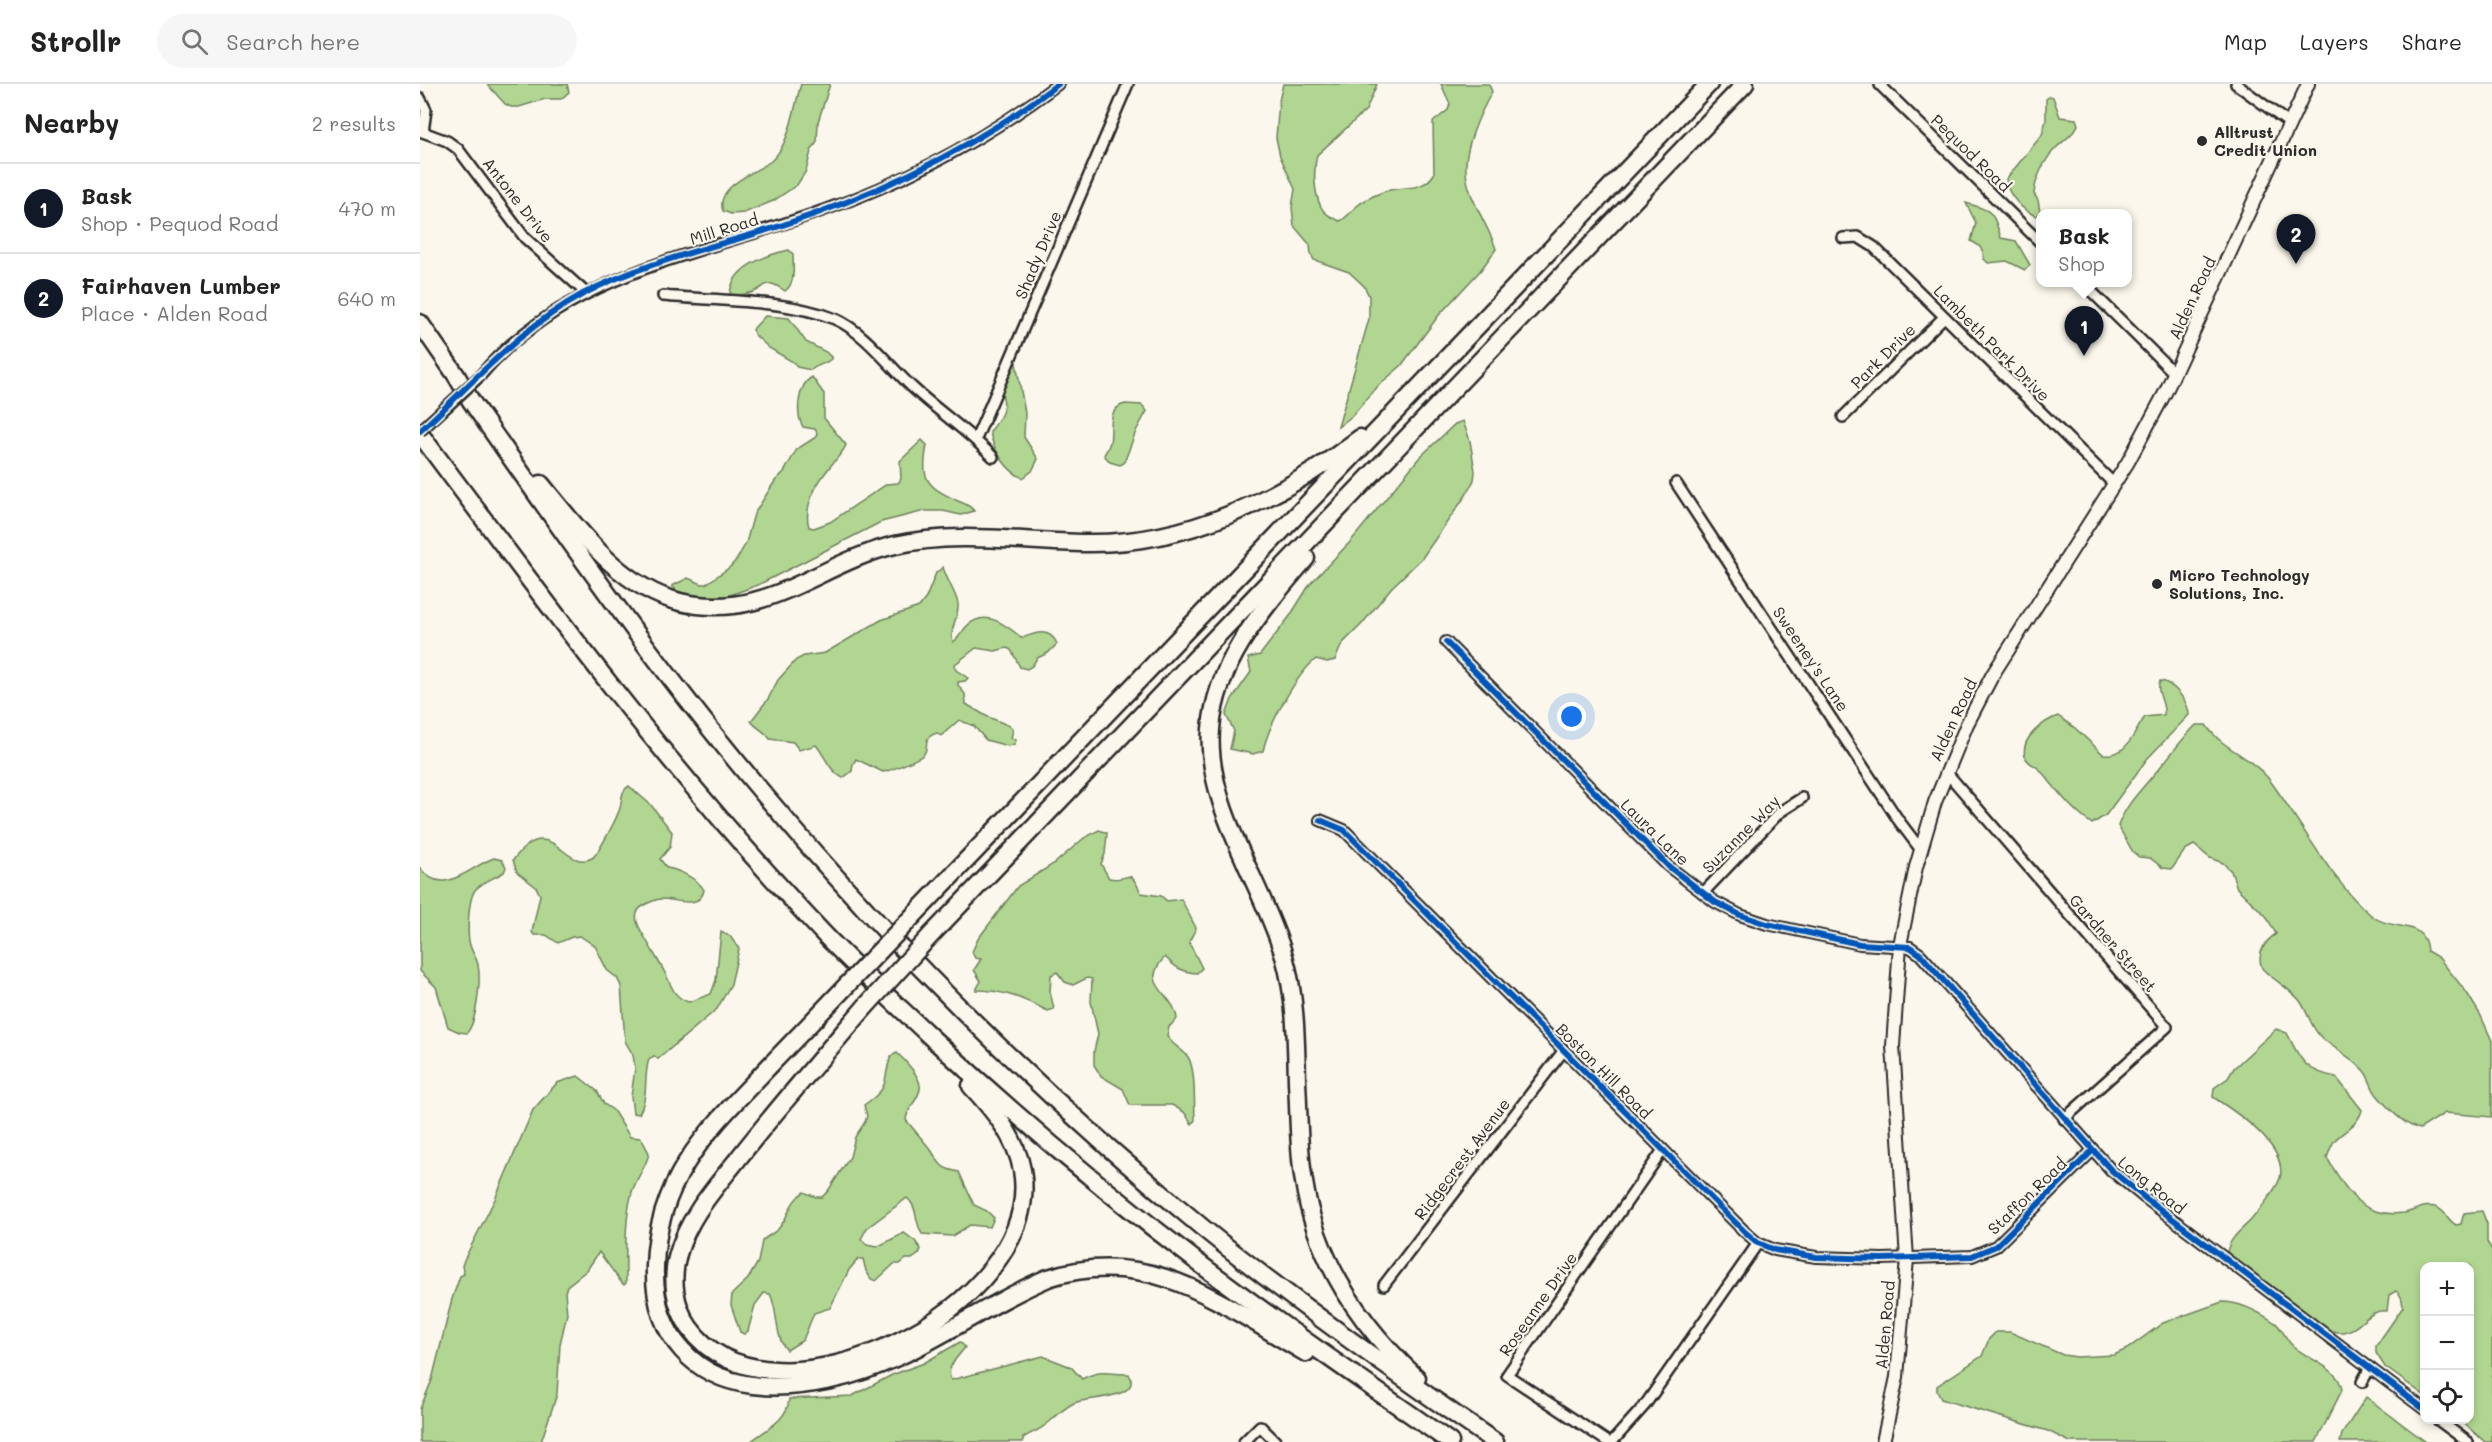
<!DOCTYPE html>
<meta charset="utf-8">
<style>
body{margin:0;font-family:Mali,sans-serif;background:#f6f6f6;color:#222}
.controls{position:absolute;right:18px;bottom:18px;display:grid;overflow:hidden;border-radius:12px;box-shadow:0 3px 9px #0003}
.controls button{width:54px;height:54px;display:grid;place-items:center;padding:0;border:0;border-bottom:2px solid #e0e0e0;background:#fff;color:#222;font:30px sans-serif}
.you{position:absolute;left:1152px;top:633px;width:21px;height:21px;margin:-15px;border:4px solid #fff;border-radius:50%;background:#1a73e8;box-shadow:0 0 0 9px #1a73e833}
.badge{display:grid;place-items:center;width:39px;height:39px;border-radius:50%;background:#111827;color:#fff;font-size:20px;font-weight:700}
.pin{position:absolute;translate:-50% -50px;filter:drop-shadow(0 2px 3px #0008)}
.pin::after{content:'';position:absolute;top:32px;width:21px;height:18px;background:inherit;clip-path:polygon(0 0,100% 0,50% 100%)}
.popup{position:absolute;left:1616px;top:125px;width:96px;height:78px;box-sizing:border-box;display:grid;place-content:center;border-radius:12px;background:#fff;filter:drop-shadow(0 2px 4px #0005);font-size:20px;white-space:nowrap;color:#767676}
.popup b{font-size:22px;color:#222}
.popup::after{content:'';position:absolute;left:50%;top:100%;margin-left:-12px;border:12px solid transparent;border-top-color:#fff}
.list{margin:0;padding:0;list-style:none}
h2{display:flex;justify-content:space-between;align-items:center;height:78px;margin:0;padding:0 24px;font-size:26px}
h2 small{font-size:20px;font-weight:400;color:#767676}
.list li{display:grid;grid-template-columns:39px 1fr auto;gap:18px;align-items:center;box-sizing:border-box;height:90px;padding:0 24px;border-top:2px solid #e0e0e0}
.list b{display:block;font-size:22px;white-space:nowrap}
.list p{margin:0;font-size:20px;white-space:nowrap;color:#767676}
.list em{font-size:20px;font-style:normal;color:#767676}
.icon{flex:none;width:33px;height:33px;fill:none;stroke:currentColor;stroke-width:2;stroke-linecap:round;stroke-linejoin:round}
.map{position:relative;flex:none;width:2072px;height:1358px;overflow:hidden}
header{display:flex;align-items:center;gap:36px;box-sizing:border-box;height:84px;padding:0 30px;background:#fff;border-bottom:2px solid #e0e0e0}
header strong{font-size:28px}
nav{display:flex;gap:33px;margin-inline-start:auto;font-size:21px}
.search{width:420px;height:54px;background:#f6f6f6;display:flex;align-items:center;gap:15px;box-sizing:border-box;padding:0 21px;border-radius:33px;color:#767676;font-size:22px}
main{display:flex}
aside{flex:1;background:#fff}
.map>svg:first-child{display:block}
.green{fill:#b1d691;stroke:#6e805e;stroke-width:1.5}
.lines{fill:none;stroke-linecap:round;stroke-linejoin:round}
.street-casing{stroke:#2b2b2b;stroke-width:14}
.secondary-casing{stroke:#2b2b2b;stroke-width:16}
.highway-casing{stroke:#2b2b2b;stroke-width:21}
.street{stroke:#fbf7ec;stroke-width:9}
.secondary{stroke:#fbf7ec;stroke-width:12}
.highway{stroke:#fbf7ec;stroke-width:16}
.street-bridge-casing{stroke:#2b2b2b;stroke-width:14;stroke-linecap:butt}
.highway-bridge-casing{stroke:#2b2b2b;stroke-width:21;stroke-linecap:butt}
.street-bridge{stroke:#fbf7ec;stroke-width:9}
.highway-bridge{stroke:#fbf7ec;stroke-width:16}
.cycleway-casing{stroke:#fbf7ec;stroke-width:10}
.cycleway{stroke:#0057b8;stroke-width:6}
.poi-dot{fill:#2b2b2b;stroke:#fbf7ec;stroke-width:2}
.labels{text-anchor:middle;stroke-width:4.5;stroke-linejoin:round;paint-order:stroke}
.poi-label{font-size:16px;font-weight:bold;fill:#2b2b2b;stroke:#fbf7ec;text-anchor:start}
.street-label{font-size:16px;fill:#2b2b2b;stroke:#fbf7ec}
</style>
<header>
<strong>Strollr</strong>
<div class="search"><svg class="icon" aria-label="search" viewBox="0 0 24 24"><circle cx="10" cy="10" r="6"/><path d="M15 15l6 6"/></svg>Search here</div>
<nav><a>Map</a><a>Layers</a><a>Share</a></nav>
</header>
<main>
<aside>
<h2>Nearby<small>2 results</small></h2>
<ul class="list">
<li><span class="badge">1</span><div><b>Bask</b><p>Shop · Pequod Road</p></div><em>470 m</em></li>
<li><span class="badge">2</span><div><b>Fairhaven Lumber</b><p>Place · Alden Road</p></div><em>640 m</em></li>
</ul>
</aside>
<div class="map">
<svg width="2072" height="1358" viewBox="0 0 2072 1358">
<rect width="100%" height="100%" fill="#fbf7ec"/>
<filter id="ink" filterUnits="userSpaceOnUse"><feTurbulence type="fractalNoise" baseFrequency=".0167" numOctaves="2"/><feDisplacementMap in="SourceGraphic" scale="12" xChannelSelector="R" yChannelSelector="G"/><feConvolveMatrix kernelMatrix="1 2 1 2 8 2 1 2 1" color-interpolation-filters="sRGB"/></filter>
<g filter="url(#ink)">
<g class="green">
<polygon points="67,0 147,0 149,8 141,15 125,15 99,23 91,23 85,20"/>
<path d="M381,0H410L398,38L397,58L391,67L386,87L377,101L353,117L324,129L311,130L303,127C294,102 337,88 351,77C370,61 374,23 381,0Z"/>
<path d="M863,0H957L946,26L897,71C893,86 894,109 901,123C905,131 913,134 920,137C928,133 931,127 937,122C944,116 955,111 963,108C980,101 1003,109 1014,90L1013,38L1028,26L1030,20L1021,0H1069L1072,8C1060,29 1044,64 1046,87C1047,114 1068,140 1076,165L1060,187L1019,231L981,282L959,301L932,332L918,343L949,235V212L944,202L929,188L894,176L891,171L890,161L874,142L872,123L875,105L860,72L856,54L859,17Z"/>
<path d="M1630,12L1633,13L1640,33L1656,35L1658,41C1653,52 1642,57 1634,66C1624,77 1615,95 1614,110L1618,116L1620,128L1617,132C1603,128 1586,109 1586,95L1622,51L1626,36V15Z"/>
<path d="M1546,119C1574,127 1572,127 1581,154L1596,157L1610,181L1605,186L1587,177L1568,179L1564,175C1564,165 1559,161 1551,157L1556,139Z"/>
<path d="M369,166L373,170C373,183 376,199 365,207C343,191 347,206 330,209C324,211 317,211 310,211C311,183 346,171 369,166Z"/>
<path d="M345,232L369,234L386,258L406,268L412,274C405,281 398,280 391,286L377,283L373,278L349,264L334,250L333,245Z"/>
<path d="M592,277L596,279L605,329L604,353L618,375L612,387L603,394C586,387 573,365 570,348C582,332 589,322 579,303Z"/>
<path d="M392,293L404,310V334L426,361C423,369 414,377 409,384C396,400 383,423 389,443L394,444L410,438L467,400L478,399L481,395L480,377L502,356L507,361C501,395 505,402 538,417C545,420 550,421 554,427L541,431L523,427H505L461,438L338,501L299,515L266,516L252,502L268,494L282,500H286L310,483L317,475L326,459L334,430L355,397L364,388L377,365L396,353L397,349L395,345L383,343C375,329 378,301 392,293Z"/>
<path d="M705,320L722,321L727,327L716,347L704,379L700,381L690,378L684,371C686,367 689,363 690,358C693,343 686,325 705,320Z"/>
<path d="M1043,337L1050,357L1055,387L1054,396L1046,411L1002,474L971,504L942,540L922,560L915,576L907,578L896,575C876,591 848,642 843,667L833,670L810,665L814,647L806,631L812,615L831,588L828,574L840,571L870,532L890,500L931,457L999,374L1035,340Z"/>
<path d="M523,483C526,495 537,511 538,520C539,534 529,544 533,558C539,554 541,549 546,543C565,524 585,540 602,554C615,549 630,543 637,560L628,569L617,574L612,582L607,585L600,583L591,566L587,564L575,567L556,564L534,581L536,586L548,594L545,597L538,598V601L545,610L546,620L566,632L590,642L593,646L591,654L596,656L595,660L588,662L566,656L554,642L539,636L521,652L517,649C500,654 511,663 503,671C498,675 470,687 463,688L436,675L433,680L432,687L423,694C409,687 406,673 396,661L379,666L373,658L350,655C344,646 337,645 331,637L348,615L358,596L376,576L384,572L405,569L461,536L499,523L506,514L516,489Z"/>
<path d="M1740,597C1753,598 1769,618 1769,631L1727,675L1686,731L1672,740C1651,726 1637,706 1621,687C1616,681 1607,680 1605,672C1600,654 1624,637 1638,632L1655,644L1683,670C1708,673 1713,649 1725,633L1744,631C1746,619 1735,608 1740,597Z"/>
<path d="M1776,641H1786C1802,665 1830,672 1848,694C1881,737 1911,798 1952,832C1972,848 2005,834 2007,867L2019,874L2047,909L2061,932L2072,957V1033L2025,1029L2000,1045C1985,1042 1967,1023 1957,1011C1951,1004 1950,994 1944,987C1932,973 1914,965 1901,953C1891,944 1888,928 1880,917C1873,907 1844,889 1842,884C1836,870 1845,857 1856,850L1846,832L1817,804L1811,787L1803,779L1790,774L1774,761L1765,766L1752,785L1743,784L1730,774L1719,773L1713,768L1698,742C1706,720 1721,706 1736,688C1750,672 1761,656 1776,641Z"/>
<path d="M209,702L231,721L252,748L250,763L240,775L247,784C259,786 278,795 284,806C280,827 253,814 240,815C233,816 228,819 223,822C208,831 222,848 228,859C233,868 239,878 244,887C252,901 252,913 269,918L291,910L296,896L301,848L310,852L319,865L311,900L297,925L238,975L234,972L229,975C223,994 229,1012 219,1030L213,1029L211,1013L215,984L213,971L205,957L201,902L197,894L187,886L175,862L160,852L152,853L138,859L126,851H114L112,848L120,811L116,803L97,788L93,776C132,725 143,789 172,774C178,771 196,735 199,727C203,718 199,708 209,702Z"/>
<path d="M679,746L687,749L685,770L681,780L689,794C709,799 708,780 721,809L741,812L747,817L761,815L776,844L769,858L782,884L777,889C761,888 755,883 745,873C717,902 756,910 757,935L749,943L747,952C752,961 762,965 768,973C776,985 774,1021 775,1036L772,1040L764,1028L752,1021H710L703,1005L681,992L674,981V967L678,950L671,918L672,895L667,894L653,901L645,898L637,888L631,891L630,908L634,925L628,927C604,915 584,906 556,906L561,897L554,886L561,875L555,874L552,868L558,855L598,802L635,779L664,754Z"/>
<path d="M74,774L82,776L86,783L84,788C76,793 63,798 56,805C48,813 46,853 51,864C53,870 57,874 58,881C61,896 57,937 47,949L39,948L28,943L16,903L0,887V784C23,815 50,782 74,774Z"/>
<path d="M1856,945L1867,949C1881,977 1885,987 1916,993L1942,1026C1938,1041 1925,1046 1915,1056C1911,1061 1909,1068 1907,1074C1927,1106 1940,1135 1984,1129C1996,1127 2003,1120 2015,1123C2025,1125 2027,1136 2036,1141L2041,1140L2044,1129L2062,1127L2067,1140V1158L2072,1166V1358H2065L2040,1336H2050V1182H2004V1311L1965,1283L1956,1269V1262L1983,1223C1982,1216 1982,1211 1976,1207L1969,1211L1967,1227C1948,1224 1941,1246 1923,1248C1895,1251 1836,1196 1812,1177L1807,1168C1810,1153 1822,1146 1831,1136C1839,1127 1857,1104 1860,1094C1868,1062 1816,1028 1793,1013L1794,1004L1808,994L1814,984Z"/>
<path d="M477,969C485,976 502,994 500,1005C498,1017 487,1023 486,1036C494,1046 503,1056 511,1066C521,1081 519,1084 539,1088L554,1121L567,1127L574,1134L570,1143L550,1141L532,1152L502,1150C494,1136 498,1123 487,1114L447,1144L441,1155L447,1161L457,1163L484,1149L495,1157L501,1165L499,1170L492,1175H486L480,1180H474L456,1197L451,1195L446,1187L443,1175H438L429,1186L410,1224L394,1229L383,1256L367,1266C355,1256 358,1224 350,1210L344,1209L335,1221L328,1247L324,1250L320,1248L311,1221L312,1210L328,1195L338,1178L342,1157C347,1152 353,1150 358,1145C369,1134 369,1117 384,1108L396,1113H402L408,1107L430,1073L435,1053L445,1038L447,1032L444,1021C473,1001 461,999 471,972Z"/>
<path d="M158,992L177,1007L184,1020L193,1026L210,1053L221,1054L229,1069C228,1079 216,1095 212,1108C204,1138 206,1169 206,1199L204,1201L201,1198L179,1168L167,1186L147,1202L145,1208L147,1230L140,1260L137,1310L121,1358H0V1325L12,1296L32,1215L40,1192L44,1190L42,1182L44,1176L75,1115L113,1026L137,999Z"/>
<path d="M1802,1218C1820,1218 1839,1228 1854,1238C1862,1243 1865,1254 1871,1260C1886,1276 1919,1282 1922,1306L1896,1358H1650L1628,1347L1521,1315L1517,1307V1302L1562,1272L1569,1255L1576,1248H1590L1643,1271L1657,1273L1694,1271L1707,1265L1743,1239Z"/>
<path d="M540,1258L545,1263C538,1274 525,1282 531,1296L623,1272L651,1283L662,1295C684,1284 688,1291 709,1290C723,1316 665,1313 654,1319C643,1324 634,1335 624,1342C618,1347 610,1349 603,1354V1358H330C345,1346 368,1336 369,1315L432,1312L472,1291L504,1279Z"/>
<polygon points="1946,1313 2006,1358 1920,1358 1922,1350"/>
</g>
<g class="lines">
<defs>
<g id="street">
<polyline points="1816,0 1870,40"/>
<polyline points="1460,1 1620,158"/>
<polyline points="0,14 6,26 3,48"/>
<polyline points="0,47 27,57 38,65 105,154 166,209"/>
<polyline points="1423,154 1438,153 1454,163 1694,400"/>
<polyline points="1662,198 1754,289"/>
<path d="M243,212C297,217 364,215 415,235C445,248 469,282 493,304C519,328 548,347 573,373"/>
<path d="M60,292C149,187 285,170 407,125C491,95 567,54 638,0"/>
<polyline points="1423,333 1524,233"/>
<polyline points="556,355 708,0"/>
<polyline points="1256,399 1479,737 1501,766"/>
<polyline points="1026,558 1248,782 1295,818 1320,831 1347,840 1440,860 1490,863 1500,870 1691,1086 1725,1114 2004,1325"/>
<polyline points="1527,689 1747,943 1644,1035"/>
<polyline points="900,736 924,746 1325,1148 1338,1159 1355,1166 1396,1173 1462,1175 1552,1172 1576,1162 1672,1067"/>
<polyline points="1283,809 1360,728 1382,714"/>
<polyline points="964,1201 1144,966"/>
<polyline points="1942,1298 1950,1284"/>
<polyline points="2018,1336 2048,1358"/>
<polyline points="824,1358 840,1342 856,1358"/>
<polyline points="1188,1358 1087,1291 1243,1066"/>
<polyline points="1192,1358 1225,1321 1338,1159"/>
</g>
<polyline id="secondary" points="1463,1358 1477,1293 1487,1175 1473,962 1480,861 1496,783 1515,718 1547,640 1573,590 1708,378 1745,309 1888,0"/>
<g id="highway">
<path d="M0,239L36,291L51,317C144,450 237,584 342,708C475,866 623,1013 783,1144C877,1220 976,1290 1075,1358"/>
<path d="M0,350C128,522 255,693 403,849C438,886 476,920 513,955C597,1033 684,1107 775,1176C858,1240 945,1298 1030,1358"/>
<path d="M121,400C159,446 199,503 260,518C347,538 396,480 475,461C538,447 601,458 665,459C766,461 861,415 940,354"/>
<path d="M886,474C844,524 796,577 791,645C785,722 843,800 864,872C876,913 876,956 877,998C879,1031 878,1065 884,1098C896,1176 940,1241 997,1294"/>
<polyline points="494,831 1289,0"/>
<polyline points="512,850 1325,0"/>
<path d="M427,901C398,932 368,962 339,993C284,1050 237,1098 235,1182C234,1212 241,1243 262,1266C299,1308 360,1307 411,1296C491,1279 554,1225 628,1194C731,1161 801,1220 886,1269"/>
<path d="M446,922C404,971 361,1020 321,1071C297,1102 269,1131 258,1170C251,1194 254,1221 269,1243C350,1358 626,1223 602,1086C596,1053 574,1027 551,1002"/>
</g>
</defs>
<use href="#street" class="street-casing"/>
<use href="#secondary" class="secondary-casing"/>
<use href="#highway" class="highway-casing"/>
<use href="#street" class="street"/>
<use href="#secondary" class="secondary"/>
<use href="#highway" class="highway"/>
<defs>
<polyline id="street-bridge" points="0,347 60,292"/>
<g id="highway-bridge">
<polyline points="427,901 494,831"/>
<polyline points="446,922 512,850"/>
</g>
</defs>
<use href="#street-bridge" class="street-bridge-casing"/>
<use href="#highway-bridge" class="highway-bridge-casing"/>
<use href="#street-bridge" class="street-bridge"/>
<use href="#highway-bridge" class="highway-bridge"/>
<defs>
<g id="cycleway">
<path d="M0,347C52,300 100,244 163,210C224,178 295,163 360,142C461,109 554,64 638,0"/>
<polyline points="1026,558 1248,782 1295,818 1320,831 1347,840 1440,860 1490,863 1500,870 1691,1086 1725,1114 2004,1325"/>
<polyline points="900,736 924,746 1325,1148 1338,1159 1355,1166 1396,1173 1462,1175 1552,1172 1576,1162 1672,1067"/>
</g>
</defs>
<use href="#cycleway" class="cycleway-casing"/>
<use href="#cycleway" class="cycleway"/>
</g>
</g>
<g class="poi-dot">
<circle cx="1782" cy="57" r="6"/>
<circle cx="1737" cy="500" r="6"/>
</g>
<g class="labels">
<g class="poi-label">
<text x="1794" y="54">Alltrust<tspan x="1794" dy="18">Credit Union</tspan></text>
<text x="1749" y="497">Micro Technology<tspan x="1749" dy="18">Solutions, Inc.</tspan></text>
</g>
<g class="street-label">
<text transform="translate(1551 69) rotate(44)" y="6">Pequod Road</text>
<text transform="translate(98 116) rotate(52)" y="6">Antone Drive</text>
<text transform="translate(304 145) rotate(-17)" y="6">Mill Road</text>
<text transform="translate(618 171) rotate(-67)" y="6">Shady Drive</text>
<text transform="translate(1772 214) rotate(-65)" y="6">Alden Road</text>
<text transform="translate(1572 259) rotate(45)" y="6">Lambeth Park Drive</text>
<text transform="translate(1463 272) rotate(-45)" y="6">Park Drive</text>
<text transform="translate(1391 575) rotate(56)" y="6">Sweeney's Lane</text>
<text transform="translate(1533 636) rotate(-65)" y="6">Alden Road</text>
<text transform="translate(1235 748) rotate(44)" y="6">Laura Lane</text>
<text transform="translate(1321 750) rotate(-45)" y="6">Suzanne Way</text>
<text transform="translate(1693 859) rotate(49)" y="6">Gardner Street</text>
<text transform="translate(1184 987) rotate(45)" y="6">Boston Hill Road</text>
<text transform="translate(1042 1075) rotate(-53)" y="6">Ridgecrest Avenue</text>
<text transform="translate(1732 1101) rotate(39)" y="6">Long Road</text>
<text transform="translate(1607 1112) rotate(-44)" y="6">Staffon Road</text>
<text transform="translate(1118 1220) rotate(-55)" y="6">Roseanne Drive</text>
<text transform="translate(1465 1241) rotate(-85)" y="6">Alden Road</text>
</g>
</g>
</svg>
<div class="controls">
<button>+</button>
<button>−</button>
<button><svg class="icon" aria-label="locate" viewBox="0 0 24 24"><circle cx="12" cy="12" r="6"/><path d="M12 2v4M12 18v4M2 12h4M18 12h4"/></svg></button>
</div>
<div class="you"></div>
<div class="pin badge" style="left:1664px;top:272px">1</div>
<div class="popup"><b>Bask</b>Shop</div>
<div class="pin badge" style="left:1876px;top:180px">2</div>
</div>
</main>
